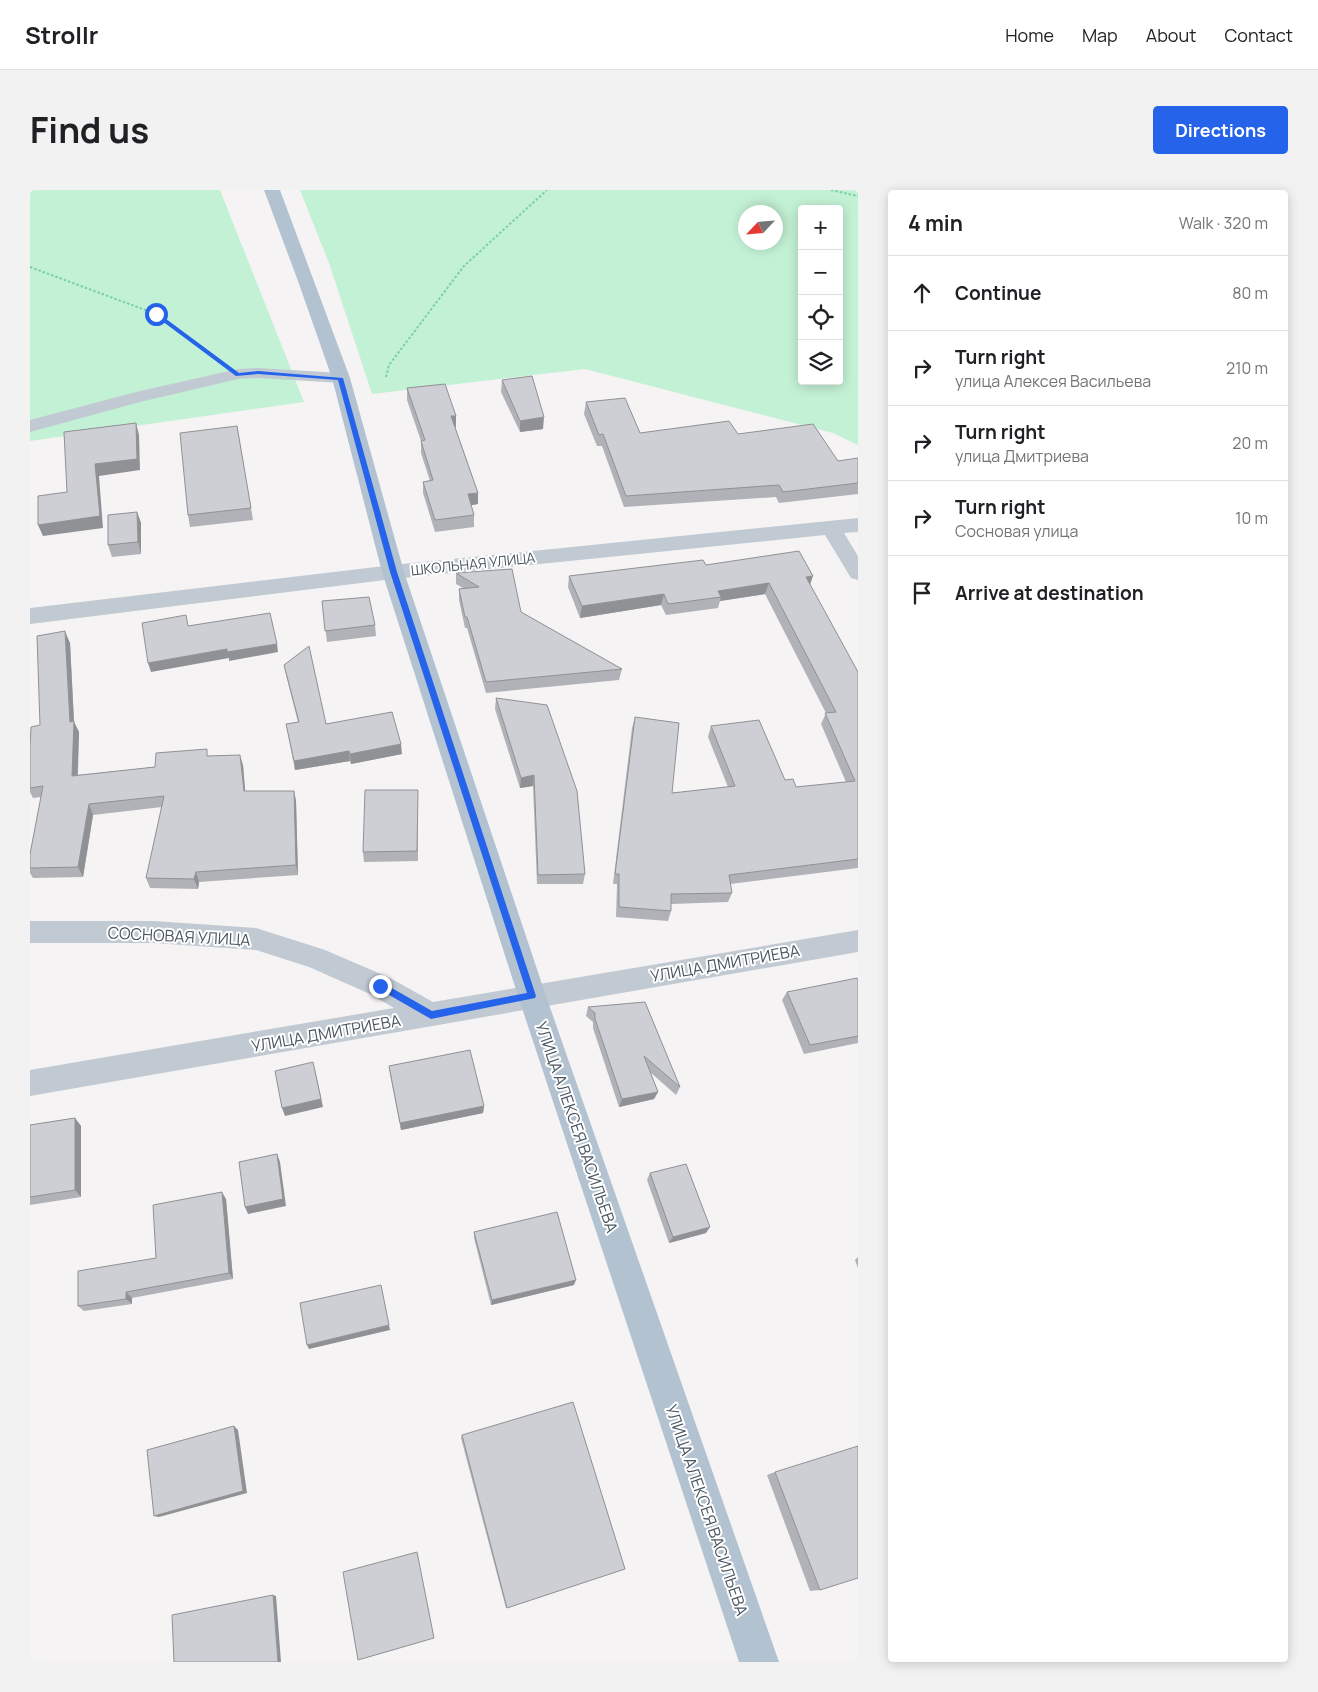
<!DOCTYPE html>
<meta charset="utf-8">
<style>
body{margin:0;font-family:Manrope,sans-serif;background:#f2f2f2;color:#202124}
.controls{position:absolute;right:15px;top:15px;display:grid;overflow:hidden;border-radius:5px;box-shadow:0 2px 12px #0003}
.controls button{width:45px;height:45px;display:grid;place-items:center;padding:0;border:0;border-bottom:1px solid #e0e0e0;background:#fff;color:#202124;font:25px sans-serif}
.compass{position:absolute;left:708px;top:15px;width:45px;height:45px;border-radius:50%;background:#fff;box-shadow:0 2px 12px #0003;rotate:244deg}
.stop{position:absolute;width:15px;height:15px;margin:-11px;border:4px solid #2563eb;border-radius:50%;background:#fff}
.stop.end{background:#2563eb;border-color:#fff;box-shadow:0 1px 5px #0008}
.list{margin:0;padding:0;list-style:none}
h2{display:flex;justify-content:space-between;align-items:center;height:65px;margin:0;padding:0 20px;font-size:21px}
h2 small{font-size:16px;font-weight:400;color:#757577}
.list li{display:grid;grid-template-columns:32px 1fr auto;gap:15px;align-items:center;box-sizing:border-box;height:75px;padding:0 20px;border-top:1px solid #e0e0e0}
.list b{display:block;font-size:19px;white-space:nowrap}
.list p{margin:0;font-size:16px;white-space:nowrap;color:#757577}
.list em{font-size:16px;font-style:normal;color:#757577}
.icon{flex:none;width:28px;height:28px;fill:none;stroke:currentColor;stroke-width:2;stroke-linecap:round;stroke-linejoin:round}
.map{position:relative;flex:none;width:828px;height:1472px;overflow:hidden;border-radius:5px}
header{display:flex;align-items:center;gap:30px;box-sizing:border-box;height:70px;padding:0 25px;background:#fff;border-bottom:1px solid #e0e0e0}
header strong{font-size:24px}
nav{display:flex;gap:28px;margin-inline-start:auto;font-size:18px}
.intro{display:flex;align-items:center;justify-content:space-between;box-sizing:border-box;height:120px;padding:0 30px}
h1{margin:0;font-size:35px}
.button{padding:12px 22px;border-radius:5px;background:#2563eb;color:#fff;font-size:18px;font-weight:700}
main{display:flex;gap:30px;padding:0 30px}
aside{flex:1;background:#fff;border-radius:5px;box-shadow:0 2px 12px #0003}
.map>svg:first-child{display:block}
.green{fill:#c3f1d5;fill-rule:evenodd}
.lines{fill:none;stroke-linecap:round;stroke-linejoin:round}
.path{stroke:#7ad0a6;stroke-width:2;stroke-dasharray:2.5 2;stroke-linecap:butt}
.minor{fill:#c1cad2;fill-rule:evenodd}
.primary{fill:#b3c2d1;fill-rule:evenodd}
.wall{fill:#b0b2b7}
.shaded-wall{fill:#909195}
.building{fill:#cdcfd5;stroke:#909195}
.route{fill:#2563eb}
.labels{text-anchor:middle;stroke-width:4;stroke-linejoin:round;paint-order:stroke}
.far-street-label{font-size:14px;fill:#4a5661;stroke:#fff}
.street-label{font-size:16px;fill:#4a5661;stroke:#fff}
</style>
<header>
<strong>Strollr</strong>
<nav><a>Home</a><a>Map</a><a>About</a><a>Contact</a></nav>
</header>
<div class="intro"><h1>Find us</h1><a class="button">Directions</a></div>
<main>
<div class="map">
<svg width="828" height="1472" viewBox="0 0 828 1472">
<rect width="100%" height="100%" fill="#f5f3f3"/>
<g class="green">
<polygon points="0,0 190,0 274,212 0,251"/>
<path d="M270,0H828V255L803,243L555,179L342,204L299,73ZM772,19H809V191H772ZM716,22H746V52H716Z"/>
</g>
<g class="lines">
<g class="path">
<polyline points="801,0 828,6"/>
<polyline points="0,77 126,124 184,167"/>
<polyline points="356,187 359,175 434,76 517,0"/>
</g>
<g class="minor">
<polygon points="228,178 311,183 317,184 320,188 317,192 311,193 228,188 208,189 110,212 0,242 0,230 106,202 208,179"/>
<polygon points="828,328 828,342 814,343 828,366 828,390 821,388 795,345 363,389 0,434 0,418 363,375"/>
<polygon points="0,731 124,731 226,738 295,760 360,788 403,812 828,740 828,762 0,906 0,880 364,818 340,804 279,777 226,760 124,753 0,753"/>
</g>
<polygon class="primary" points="234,0 250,0 320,188 374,382 516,806 749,1472 709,1472 488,806 352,382 302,188 268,91"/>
</g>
<g class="wall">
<polygon points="472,190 513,239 490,242 471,202"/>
<polygon points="377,198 426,226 426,237 425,237 448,303 448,314 441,315 444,325 444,337 405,342 393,303 393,292 400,291 391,263 391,251 377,210"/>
<polygon points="556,212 610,243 708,244 808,271 828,268 828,304 749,313 746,307 594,317 572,256 567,256 554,224"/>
<polygon points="207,236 223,330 160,337 158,325"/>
<polygon points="107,322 111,333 111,364 82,367 78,355"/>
<polygon points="676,375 780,395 828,482 828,678 700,694 702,703 698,712 641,714 641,721 638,731 586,727 587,694 583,694 602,538 605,527 642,603 698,597 678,547 681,536 755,590 766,597 816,592 791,534 796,523 735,404 690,411 688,418 636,425 631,415 550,428 538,397 539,386"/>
<polygon points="426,383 491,422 592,479 589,490 456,503 437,438 435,438 429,410 429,399 433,398 426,394"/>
<polygon points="292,411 345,435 346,446 297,452"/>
<polygon points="40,453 44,532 49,542 48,585 125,577 179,566 213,575 215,601 264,601 266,611 268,685 169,692 168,699 120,698 116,688 132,617 63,625 53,687 3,688 0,683 0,664 11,607 3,608 0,602 0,557 10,535"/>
<polygon points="254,475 296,534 372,564 321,574 320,571 265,580 258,544 268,532 256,485"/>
<polygon points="466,508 555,684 553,694 507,694 503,596 490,598 465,519"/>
<polygon points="388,611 388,671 334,672 333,662"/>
<polygon points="828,790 828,853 774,864 752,810 757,802"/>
<polygon points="558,817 650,897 646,905 620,882 628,902 624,909 589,917 563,838 563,832 556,826"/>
<polygon points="359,876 454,916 453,923 371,940 360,884"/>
<polygon points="45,928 51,936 51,1007 0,1015 0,935"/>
<polygon points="620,983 676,1043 639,1053 617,990"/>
<polygon points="196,1009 203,1089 102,1108 102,1114 54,1121 48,1116 126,1068"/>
<polygon points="444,1042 544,1095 461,1115 444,1048"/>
<polygon points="828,1067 828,1078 825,1070"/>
<polygon points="432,1245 477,1418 476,1418 431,1248"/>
<polygon points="745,1282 790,1400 780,1401 737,1285"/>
</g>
<g class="shaded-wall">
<polygon points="421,226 426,226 426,237 421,238"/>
<polygon points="514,227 513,239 490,242 490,231"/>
<polygon points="106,233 109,245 110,280 69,286 73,338 13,346 8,335 65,274"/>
<polygon points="448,303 448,314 437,316 438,304"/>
<polygon points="107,322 111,333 111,364 108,352"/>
<polygon points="783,386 779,398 776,387"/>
<polygon points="739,393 735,404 690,411 691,407 688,401"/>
<polygon points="634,404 631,415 550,428 552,416"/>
<polygon points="35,441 40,453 44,532 49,542 47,597 42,586 40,532"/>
<polygon points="247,454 248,462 199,471 199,468 121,482 118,473 197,459"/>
<polygon points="371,554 372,564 321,574 320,564"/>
<polygon points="319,561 320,571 265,580 264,571"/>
<polygon points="210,565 213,575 216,611 214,601"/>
<polygon points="504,585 503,596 490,598 491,588"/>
<polygon points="264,601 266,611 268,685 266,675"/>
<polygon points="59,614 63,625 53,687 48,677"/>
<polygon points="166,682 169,692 168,699 164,689"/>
<polygon points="285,880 293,917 255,926 252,918"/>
<polygon points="628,902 624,909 589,917 592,909"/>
<polygon points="454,916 453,923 371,940 370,933"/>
<polygon points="45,928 51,936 51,1007 45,1000"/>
<polygon points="247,964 250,972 256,1016 218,1024 215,1017"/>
<polygon points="192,1002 196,1009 203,1089 199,1083"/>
<polygon points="680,1037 676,1043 639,1053 643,1047"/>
<polygon points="546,1090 544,1095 461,1115 462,1110"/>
<polygon points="96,1102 102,1108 102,1114 96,1109"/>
<polygon points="359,1135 360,1140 279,1159 277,1155"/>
<polygon points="204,1236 208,1240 217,1303 129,1327 124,1326"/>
<polygon points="243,1405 246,1406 251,1472 248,1472"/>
</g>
<g class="building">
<polygon points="502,186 514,227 490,231 472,190"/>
<polygon points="415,194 426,226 421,226 448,303 438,304 444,325 405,330 393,292 403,290 391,251 395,250 377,198"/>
<polygon points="595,208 610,243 699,231 708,244 783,234 808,271 828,268 828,293 753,302 749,295 596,306 573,244 569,245 556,212"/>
<polygon points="106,233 107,269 65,274 70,326 8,335 8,306 37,302 34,242"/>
<polygon points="207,236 221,318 158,325 150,243"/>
<polygon points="107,322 108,352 78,355 78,325"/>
<polygon points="769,361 783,386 776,387 828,482 828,669 699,685 702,703 641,704 641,721 589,717 589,684 585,684 605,527 649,533 642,603 705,596 681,536 729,530 755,590 763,589 766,597 825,591 795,523 806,522 739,393 688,401 691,407 638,414 634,404 552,416 539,386 673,370 676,375"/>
<polygon points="482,379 491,422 592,479 456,492 437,427 435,427 429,399 449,397 426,383"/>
<polygon points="339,407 345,435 295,441 292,411"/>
<polygon points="240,423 247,454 197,462 197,459 118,473 112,433 156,425 158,436"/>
<polygon points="35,441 40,532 44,531 42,586 125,577 126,563 177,559 177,566 210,565 214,601 264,601 266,675 166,682 164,689 116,688 134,606 59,614 48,677 0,678 0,664 13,596 0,598 0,557 1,537 10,535 7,446"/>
<polygon points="279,456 296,534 362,522 371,554 320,564 319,561 264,571 256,534 269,532 254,475"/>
<polygon points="466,508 517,515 547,601 555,684 508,685 504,585 491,588"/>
<polygon points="335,600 388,600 387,661 333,662"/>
<polygon points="827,788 828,790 828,846 780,855 757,802"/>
<polygon points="615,812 650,897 614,866 628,902 592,909 565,829 565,823 558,817"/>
<polygon points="440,860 454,916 370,933 359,876"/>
<polygon points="283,872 291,909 252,918 245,881"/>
<polygon points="45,928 45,1000 0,1007 0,935"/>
<polygon points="247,964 253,1009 215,1017 209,972"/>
<polygon points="656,974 680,1037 643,1047 620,983"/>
<polygon points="192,1002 199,1083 96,1102 96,1109 48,1116 48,1081 126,1068 123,1015"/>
<polygon points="527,1022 546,1090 462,1110 444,1042"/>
<polygon points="351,1095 359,1135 277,1155 270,1113"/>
<polygon points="543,1212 595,1379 477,1418 432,1245"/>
<polygon points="204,1236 213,1301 124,1326 117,1260"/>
<polygon points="828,1256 828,1388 790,1400 745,1282"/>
<polygon points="387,1362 404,1448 328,1470 313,1382"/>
<polygon points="243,1405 248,1472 144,1472 142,1425"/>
</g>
<polygon class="route" points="124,123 128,123 209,183 228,181 313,188 367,382 506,806 505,808 401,829 347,798 347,793 353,793 402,821 497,803 360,382 308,190 228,184 206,186 124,125"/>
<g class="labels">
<g class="far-street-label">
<text transform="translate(443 374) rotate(-6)" y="5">ШКОЛЬНАЯ УЛИЦА</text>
</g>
<g class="street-label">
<text transform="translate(149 746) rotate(3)" y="6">СОСНОВАЯ УЛИЦА</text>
<text transform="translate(695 773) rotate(-10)" y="6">УЛИЦА ДМИТРИЕВА</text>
<text transform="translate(296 843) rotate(-10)" y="6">УЛИЦА ДМИТРИЕВА</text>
<text transform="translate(547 937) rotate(71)" y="6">УЛИЦА АЛЕКСЕЯ ВАСИЛЬЕВА</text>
<text transform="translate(677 1320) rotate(71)" y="6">УЛИЦА АЛЕКСЕЯ ВАСИЛЬЕВА</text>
</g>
</g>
</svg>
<div class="controls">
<button>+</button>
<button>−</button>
<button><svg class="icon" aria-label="locate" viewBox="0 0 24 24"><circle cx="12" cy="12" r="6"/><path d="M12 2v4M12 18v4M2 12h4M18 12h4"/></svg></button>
<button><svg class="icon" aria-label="layers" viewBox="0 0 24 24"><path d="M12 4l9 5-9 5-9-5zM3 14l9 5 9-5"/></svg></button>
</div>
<svg class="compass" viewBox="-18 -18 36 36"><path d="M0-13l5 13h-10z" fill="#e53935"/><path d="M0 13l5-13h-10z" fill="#757577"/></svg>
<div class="stop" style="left:126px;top:124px"></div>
<div class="stop end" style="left:350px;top:796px"></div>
</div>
<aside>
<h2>4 min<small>Walk · 320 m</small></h2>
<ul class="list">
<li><svg class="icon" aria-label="ahead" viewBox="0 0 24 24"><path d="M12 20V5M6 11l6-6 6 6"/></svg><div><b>Continue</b></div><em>80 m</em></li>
<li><svg class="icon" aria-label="right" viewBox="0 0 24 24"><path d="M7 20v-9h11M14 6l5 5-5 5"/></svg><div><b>Turn right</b><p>улица Алексея Васильева</p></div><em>210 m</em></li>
<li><svg class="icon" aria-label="right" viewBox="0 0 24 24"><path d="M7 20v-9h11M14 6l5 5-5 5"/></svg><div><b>Turn right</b><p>улица Дмитриева</p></div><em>20 m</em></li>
<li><svg class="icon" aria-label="right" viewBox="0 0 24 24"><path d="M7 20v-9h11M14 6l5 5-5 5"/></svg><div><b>Turn right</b><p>Сосновая улица</p></div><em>10 m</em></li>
<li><svg class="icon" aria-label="arrive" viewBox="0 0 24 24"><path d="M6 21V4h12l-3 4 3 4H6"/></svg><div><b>Arrive at destination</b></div></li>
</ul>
</aside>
</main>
